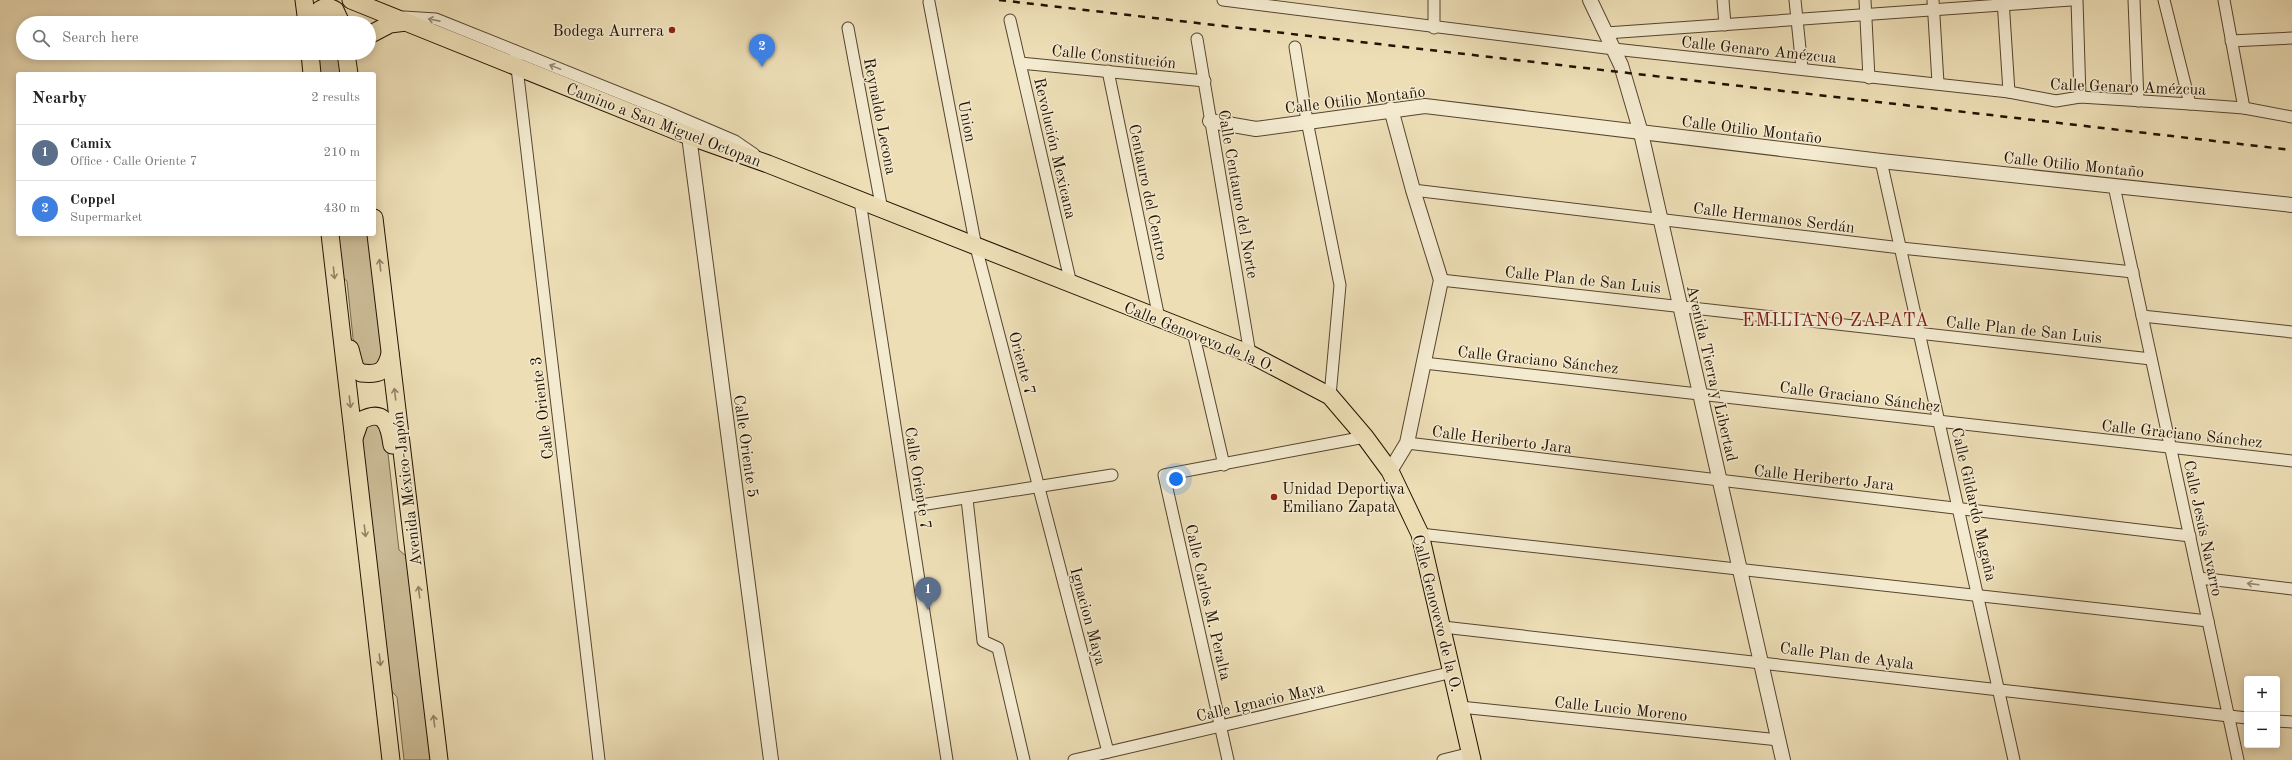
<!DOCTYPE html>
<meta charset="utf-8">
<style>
body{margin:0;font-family:"Old Standard TT",serif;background:#f6f6f6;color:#222}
.controls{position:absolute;right:12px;bottom:12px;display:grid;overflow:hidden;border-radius:4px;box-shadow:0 2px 10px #0003}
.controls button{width:36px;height:36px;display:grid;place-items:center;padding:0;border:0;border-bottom:1px solid #e0e0e0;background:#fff;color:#222;font:20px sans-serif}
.you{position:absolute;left:1176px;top:479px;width:14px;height:14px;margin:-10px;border:3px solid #fff;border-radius:50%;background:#1a73e8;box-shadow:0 0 0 6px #1a73e833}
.badge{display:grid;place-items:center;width:26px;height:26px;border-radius:50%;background:#0f766e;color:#fff;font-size:13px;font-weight:700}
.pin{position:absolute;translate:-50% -33px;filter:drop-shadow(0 1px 2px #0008)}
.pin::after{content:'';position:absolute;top:21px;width:14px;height:12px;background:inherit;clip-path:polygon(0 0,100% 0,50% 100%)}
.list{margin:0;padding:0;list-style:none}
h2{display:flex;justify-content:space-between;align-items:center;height:52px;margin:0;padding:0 16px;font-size:17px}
h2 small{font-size:13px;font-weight:400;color:#767676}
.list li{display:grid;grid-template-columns:26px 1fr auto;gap:12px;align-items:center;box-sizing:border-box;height:56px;padding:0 16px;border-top:1px solid #e0e0e0}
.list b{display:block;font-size:15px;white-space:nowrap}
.list p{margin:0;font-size:13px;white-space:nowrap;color:#767676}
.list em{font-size:13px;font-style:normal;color:#767676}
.icon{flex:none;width:22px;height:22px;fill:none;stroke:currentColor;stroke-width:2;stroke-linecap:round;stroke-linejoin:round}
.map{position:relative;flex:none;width:2292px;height:760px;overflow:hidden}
.search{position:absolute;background:#fff;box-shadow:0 2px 10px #0003;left:16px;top:16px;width:360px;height:44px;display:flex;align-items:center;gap:10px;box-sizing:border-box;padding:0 14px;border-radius:22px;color:#767676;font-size:15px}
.panel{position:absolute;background:#fff;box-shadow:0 2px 10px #0003;left:16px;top:72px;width:360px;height:164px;border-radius:4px}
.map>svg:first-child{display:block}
.green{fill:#cbbb97;stroke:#77664c}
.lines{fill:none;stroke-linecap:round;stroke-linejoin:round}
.minor-casing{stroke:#56452e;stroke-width:13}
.tertiary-casing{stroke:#56452e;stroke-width:16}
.primary-casing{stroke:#231200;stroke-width:19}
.minor{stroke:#f3ead0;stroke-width:11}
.tertiary{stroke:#f3ead0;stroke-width:14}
.primary{stroke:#eddeb6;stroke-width:17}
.rail{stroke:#231200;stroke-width:2.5;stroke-dasharray:7 7;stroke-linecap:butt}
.oneway{stroke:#958972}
.oneway2{stroke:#928264}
.poi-dot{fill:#8f2418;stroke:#f3ead0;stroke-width:1.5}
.labels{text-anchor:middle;stroke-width:3;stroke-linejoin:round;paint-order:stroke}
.poi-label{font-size:16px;fill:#231200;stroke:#f3ead0;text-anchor:end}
.street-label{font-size:16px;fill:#231200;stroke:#f3ead0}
.quarter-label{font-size:18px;letter-spacing:1px;fill:#7a1f14;stroke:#f3ead0}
</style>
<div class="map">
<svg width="2292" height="760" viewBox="0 0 2292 760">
<rect width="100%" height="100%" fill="#eddeb6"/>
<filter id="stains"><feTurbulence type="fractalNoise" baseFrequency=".005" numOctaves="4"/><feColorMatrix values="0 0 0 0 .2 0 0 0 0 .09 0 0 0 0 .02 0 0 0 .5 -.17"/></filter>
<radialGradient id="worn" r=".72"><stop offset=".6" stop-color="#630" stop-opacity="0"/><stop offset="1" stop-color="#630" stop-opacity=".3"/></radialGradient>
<g class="green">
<polygon points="314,53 340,53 342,74 317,74"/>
<polygon points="337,234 368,234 383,355 381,362 367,369 355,357 347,281 343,278"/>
<polygon points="368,424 381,425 386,436 399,550 406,556 431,760 404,760 397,697 389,688 359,431"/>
</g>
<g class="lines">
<defs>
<g id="minor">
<polyline points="1223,0 1614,49 2009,92 2056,101 2080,97 2190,104 2244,108 2292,117"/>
<polyline points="1434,0 1434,28"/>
<polyline points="1723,0 1725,25"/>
<polyline points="1795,0 1802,68"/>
<polyline points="1865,0 1869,78"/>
<polyline points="1933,0 1938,83"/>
<polyline points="2003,0 2009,92"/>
<polyline points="2077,0 2080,97"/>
<polyline points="2134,0 2138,101"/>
<polyline points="2164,0 2190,104"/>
<polyline points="2224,0 2244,108"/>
<polyline points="929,2 976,247 1108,752"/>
<polyline points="404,17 436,19 667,112 735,141 754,154"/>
<polyline points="1010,20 1071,284"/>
<polyline points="848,28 882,210"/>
<polyline points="1606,33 2071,0"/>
<polyline points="1197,39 1250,354"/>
<polyline points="2231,41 2292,38"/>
<polyline points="1295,47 1307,121 1340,285 1330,396"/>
<polyline points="515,51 599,760"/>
<polyline points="1020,63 1205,81"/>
<polyline points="1108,71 1159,318"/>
<polyline points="1881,161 2014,760"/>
<polyline points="2114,186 2238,760"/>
<polyline points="1413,190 1901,248 2133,272"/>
<polyline points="860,201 947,760"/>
<polyline points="1441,280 2151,359"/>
<polyline points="2142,316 2292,332"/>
<polyline points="1193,332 1224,465"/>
<polyline points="1424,363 2292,461"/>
<polyline points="1407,443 2190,536"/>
<polyline points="967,499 983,641 998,648 1024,760"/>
<polyline points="908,507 1112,475"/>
<polyline points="1420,534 2208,621"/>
<polyline points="2199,578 2292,589"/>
<polyline points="1443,627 2247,718"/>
<polyline points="1460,707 1779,740"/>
<polyline points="2277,721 2292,722"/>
<polyline points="1074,760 1453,672"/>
<polyline points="1228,760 1164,475 1365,437"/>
<polyline points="1443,760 1471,753"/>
</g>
<g id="tertiary">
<polyline points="1590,0 1621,65 1641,133 1783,760"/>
<polyline points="1210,121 1256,129 1425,106 1881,161 2292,205"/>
<polyline points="689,136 771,760"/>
<polyline points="1390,471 1407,443 1441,280 1413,190 1391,109"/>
</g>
<g id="primary">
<polyline points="304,0 307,23"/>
<polyline points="351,0 689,136 768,164 1250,354 1330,396 1365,437 1390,471 1420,534 1472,760"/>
<path d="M311,23C315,12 323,3 335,10L341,23"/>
<polyline points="369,35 390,24 406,22"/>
<polyline points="310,53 312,74"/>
<polyline points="346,53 349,74"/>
<polyline points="374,218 439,760"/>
<polyline points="330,234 391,760"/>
<path d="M350,349L355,368L361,373C380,375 385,372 390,354"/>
<path d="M354,438L360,421C384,408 389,423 392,445"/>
</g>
</defs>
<use href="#minor" class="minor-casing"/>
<use href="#tertiary" class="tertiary-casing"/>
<use href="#primary" class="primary-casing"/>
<use href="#minor" class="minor"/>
<use href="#tertiary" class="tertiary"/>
<use href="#primary" class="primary"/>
<polyline class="rail" points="999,0 2292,150"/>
</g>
<defs><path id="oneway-shaft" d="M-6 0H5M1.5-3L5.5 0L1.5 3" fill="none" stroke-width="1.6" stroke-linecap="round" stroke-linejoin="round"/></defs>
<g class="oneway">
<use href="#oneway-shaft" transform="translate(434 20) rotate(-169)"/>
<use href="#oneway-shaft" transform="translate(555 67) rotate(-158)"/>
<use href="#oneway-shaft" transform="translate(2253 584) rotate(-173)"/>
</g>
<g class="oneway2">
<use href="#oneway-shaft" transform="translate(380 265) rotate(-97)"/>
<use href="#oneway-shaft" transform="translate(334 273) rotate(84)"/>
<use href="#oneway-shaft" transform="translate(395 394) rotate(-97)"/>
<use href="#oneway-shaft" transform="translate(350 402) rotate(83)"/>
<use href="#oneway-shaft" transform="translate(365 531) rotate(83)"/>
<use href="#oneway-shaft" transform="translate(419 592) rotate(-97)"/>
<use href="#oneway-shaft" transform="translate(380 660) rotate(83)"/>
<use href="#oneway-shaft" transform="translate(434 721) rotate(-97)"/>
</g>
<g class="poi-dot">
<circle cx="672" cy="30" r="4"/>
<circle cx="1274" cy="497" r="4"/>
</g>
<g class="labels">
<g class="poi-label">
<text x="664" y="36">Bodega Aurrera</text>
<text x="1282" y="494" text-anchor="start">Unidad Deportiva<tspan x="1282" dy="18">Emiliano Zapata</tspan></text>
</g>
<g class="street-label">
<text transform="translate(1759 49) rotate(6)" y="6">Calle Genaro Amézcua</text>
<text transform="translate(1114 56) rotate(6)" y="6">Calle Constitución</text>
<text transform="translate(2128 86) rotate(2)" y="6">Calle Genaro Amézcua</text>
<text transform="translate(1355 99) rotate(-7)" y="6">Calle Otilio Montaño</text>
<text transform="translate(881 116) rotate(79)" y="6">Reynaldo Lecona</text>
<text transform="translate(968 121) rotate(79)" y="6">Union</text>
<text transform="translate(664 124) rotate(21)" y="6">Camino a San Miguel Octopan</text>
<text transform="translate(1752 129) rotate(7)" y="6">Calle Otilio Montaño</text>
<text transform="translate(1056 148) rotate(77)" y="6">Revolución Mexicana</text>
<text transform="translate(2074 164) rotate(6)" y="6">Calle Otilio Montaño</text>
<text transform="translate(1149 192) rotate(78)" y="6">Centauro del Centro</text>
<text transform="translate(1239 194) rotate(80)" y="6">Calle Centauro del Norte</text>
<text transform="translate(1774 217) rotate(7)" y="6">Calle Hermanos Serdán</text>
<text transform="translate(1583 279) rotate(6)" y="6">Calle Plan de San Luis</text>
<text transform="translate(2024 329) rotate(6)" y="6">Calle Plan de San Luis</text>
<text transform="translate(1200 336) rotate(22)" y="6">Calle Genovevo de la O.</text>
<text transform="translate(1538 359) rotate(6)" y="6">Calle Graciano Sánchez</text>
<text transform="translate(1023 363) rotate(75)" y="6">Oriente 7</text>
<text transform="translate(1713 373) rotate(77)" y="6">Avenida Tierra y Libertad</text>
<text transform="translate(1860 396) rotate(7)" y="6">Calle Graciano Sánchez</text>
<text transform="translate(541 408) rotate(-97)" y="6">Calle Oriente 3</text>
<text transform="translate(2182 433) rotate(6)" y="6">Calle Graciano Sánchez</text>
<text transform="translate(1502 439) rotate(7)" y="6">Calle Heriberto Jara</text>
<text transform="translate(747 446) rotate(82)" y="6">Calle Oriente 5</text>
<text transform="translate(1824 477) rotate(6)" y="6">Calle Heriberto Jara</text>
<text transform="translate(919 478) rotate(81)" y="6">Calle Oriente 7</text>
<text transform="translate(406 489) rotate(-97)" y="6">Avenida México-Japón</text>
<text transform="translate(1975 504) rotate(77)" y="6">Calle Gildardo Magaña</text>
<text transform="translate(2204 528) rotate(78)" y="6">Calle Jesús Navarro</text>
<text transform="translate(1209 602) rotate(77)" y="6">Calle Carlos M. Peralta</text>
<text transform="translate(1438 613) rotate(76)" y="6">Calle Genovevo de la O.</text>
<text transform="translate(1089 616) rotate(75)" y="6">Ignacion Maya</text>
<text transform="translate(1847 655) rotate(7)" y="6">Calle Plan de Ayala</text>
<text transform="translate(1260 701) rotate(-13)" y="6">Calle Ignacio Maya</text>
<text transform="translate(1621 708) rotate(6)" y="6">Calle Lucio Moreno</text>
</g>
<g class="quarter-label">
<text x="1836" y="326">EMILIANO ZAPATA</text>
</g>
</g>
<rect width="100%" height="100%" filter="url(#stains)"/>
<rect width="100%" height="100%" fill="url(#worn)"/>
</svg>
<div class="controls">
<button>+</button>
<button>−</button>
</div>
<div class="you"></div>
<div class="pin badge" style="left:928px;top:610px;background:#5c6f8a">1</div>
<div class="pin badge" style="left:762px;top:67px;background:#3f7fe0">2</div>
<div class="search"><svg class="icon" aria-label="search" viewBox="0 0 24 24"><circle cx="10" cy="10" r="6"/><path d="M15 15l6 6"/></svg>Search here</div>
<section class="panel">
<h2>Nearby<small>2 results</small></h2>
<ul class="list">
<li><span class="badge" style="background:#5c6f8a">1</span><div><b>Camix</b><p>Office · Calle Oriente 7</p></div><em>210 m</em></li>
<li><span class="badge" style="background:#3f7fe0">2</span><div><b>Coppel</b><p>Supermarket</p></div><em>430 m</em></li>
</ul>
</section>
</div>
